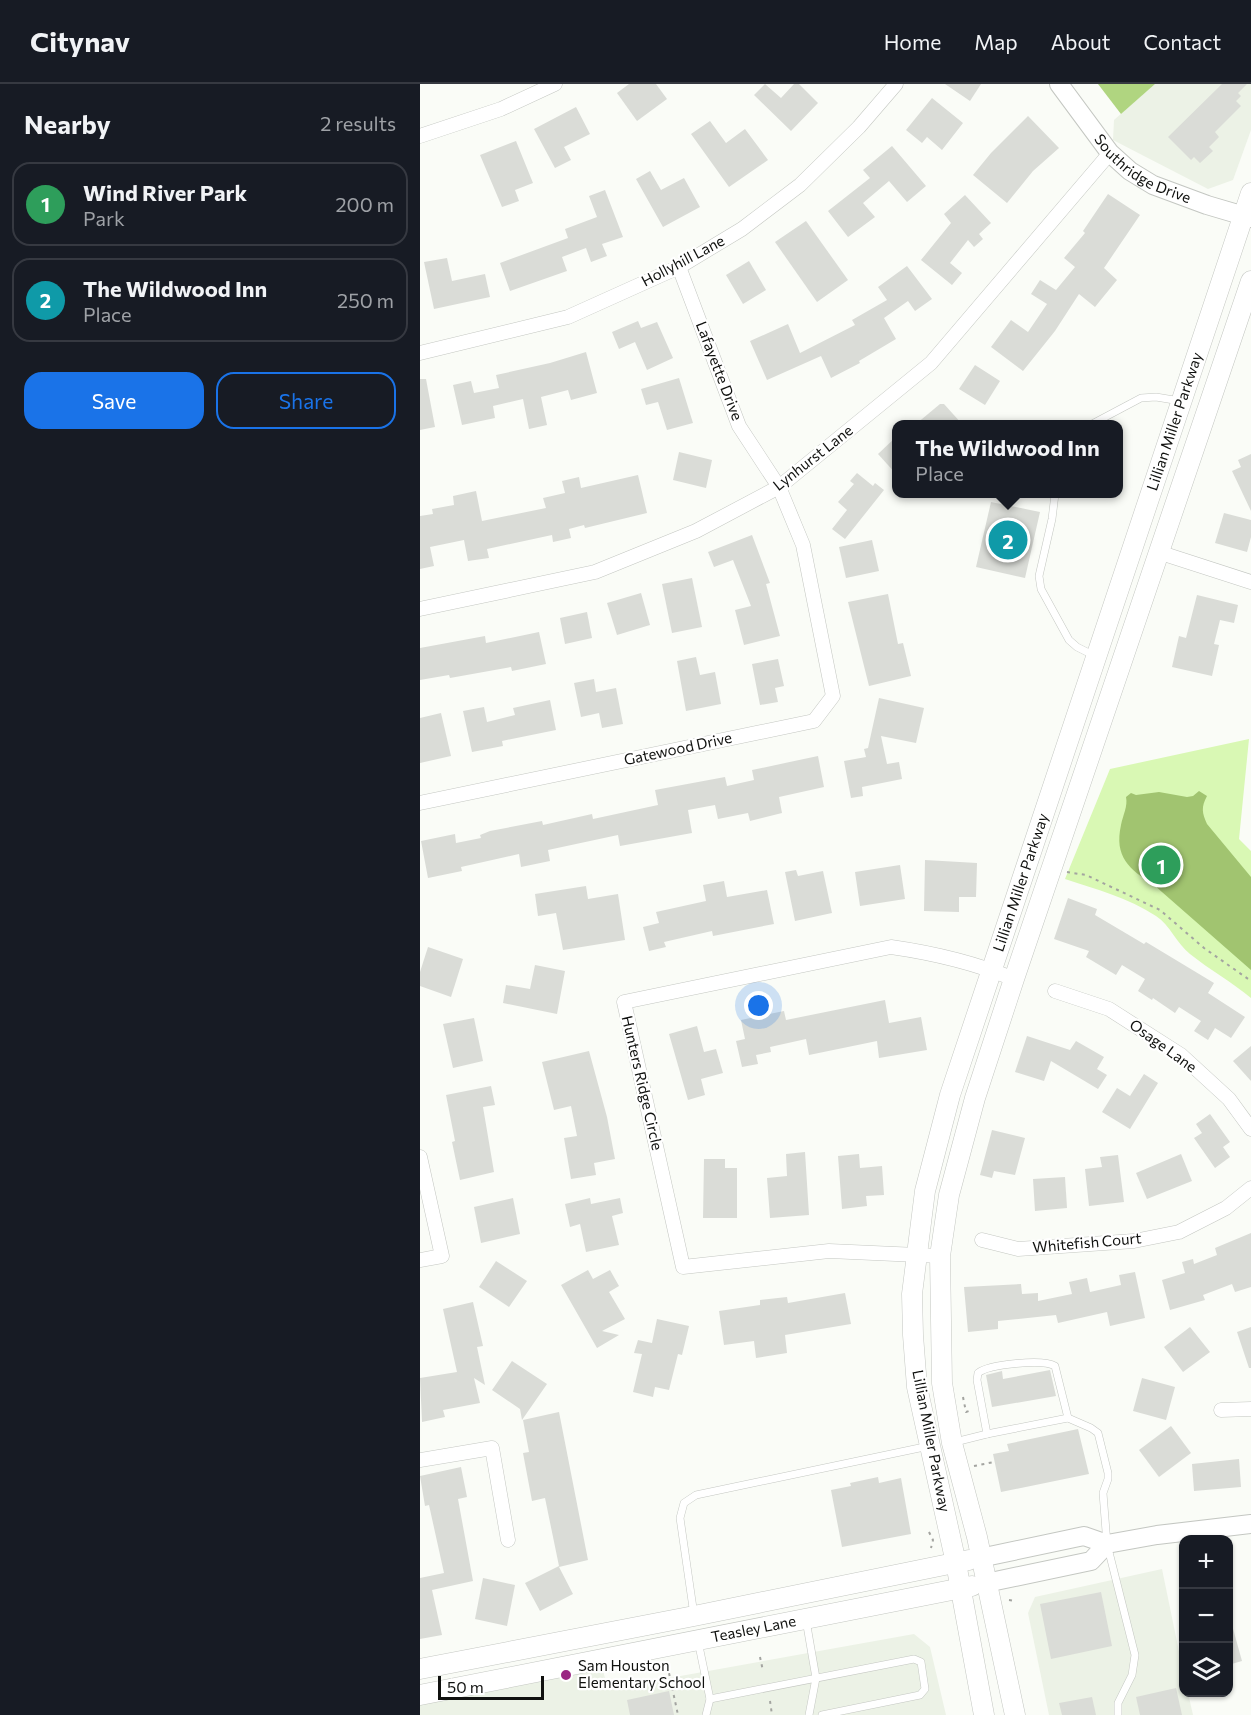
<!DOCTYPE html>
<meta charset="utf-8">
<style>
body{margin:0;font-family:Commissioner,sans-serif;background:#242831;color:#f1f3f6}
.controls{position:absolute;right:18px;bottom:18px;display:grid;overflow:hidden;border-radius:12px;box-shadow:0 2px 4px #0004}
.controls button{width:54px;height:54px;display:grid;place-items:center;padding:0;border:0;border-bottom:2px solid #363941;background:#171b24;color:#f1f3f6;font:30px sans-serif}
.scale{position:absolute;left:18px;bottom:15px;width:106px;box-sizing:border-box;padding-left:6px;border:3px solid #10110f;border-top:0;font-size:16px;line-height:21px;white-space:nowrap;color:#10110f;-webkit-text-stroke:4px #fff;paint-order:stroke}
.you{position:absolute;left:339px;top:922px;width:21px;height:21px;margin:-15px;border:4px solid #fff;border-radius:50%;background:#1a73e8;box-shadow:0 0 0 9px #1a73e833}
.badge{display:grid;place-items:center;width:39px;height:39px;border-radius:50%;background:#1a73e8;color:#fff;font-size:20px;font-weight:700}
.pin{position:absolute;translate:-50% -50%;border:3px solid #fff;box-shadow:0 2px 6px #0006}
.popup{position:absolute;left:472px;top:336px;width:231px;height:78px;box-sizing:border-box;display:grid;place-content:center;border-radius:12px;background:#171b24;filter:drop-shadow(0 2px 4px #0005);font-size:20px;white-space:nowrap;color:#9ea1a6}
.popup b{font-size:22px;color:#f1f3f6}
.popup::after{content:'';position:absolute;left:50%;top:100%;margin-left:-12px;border:12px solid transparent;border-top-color:#171b24}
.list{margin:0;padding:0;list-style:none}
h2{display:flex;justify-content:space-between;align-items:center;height:78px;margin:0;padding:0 24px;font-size:26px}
h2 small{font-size:20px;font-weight:400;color:#9ea1a6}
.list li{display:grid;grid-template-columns:39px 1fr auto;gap:18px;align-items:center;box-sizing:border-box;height:84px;margin:0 12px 12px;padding:0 12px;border:2px solid #363941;border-radius:18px}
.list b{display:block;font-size:22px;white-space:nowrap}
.list p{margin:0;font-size:20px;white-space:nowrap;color:#9ea1a6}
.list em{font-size:20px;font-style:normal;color:#9ea1a6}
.actions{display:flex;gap:12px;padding:18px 24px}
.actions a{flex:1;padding:14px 0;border:2px solid #1a73e8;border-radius:18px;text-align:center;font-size:21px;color:#1a73e8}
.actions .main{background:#1a73e8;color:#fff}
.icon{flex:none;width:33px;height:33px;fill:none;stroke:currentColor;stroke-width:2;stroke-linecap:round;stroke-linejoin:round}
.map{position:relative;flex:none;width:831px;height:1631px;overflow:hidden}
header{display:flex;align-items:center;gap:36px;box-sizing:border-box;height:84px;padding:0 30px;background:#171b24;border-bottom:2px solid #363941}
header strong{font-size:28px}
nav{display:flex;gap:33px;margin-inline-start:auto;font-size:21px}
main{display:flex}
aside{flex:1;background:#171b24}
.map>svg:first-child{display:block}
.built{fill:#ecf2e6}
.green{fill:#d9f8b4}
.forest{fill:#b0d580}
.water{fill:#a1c470}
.building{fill:#dadcd7}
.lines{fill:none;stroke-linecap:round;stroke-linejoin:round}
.service-casing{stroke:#c4c7c2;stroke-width:8}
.minor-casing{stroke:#c4c7c2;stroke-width:15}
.tertiary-casing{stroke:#c4c7c2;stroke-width:20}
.secondary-casing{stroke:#c4c7c2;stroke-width:21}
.path{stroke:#a3a4a0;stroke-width:2;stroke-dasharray:3 4.5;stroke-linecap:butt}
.service{stroke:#fff;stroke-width:7}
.minor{stroke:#fff;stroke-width:14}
.tertiary{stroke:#fff;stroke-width:18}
.secondary{stroke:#fff;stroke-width:20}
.poi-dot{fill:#9a2682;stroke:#fff;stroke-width:2}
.labels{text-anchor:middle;stroke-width:4.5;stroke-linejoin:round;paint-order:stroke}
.street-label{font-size:15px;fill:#10110f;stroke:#fff}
.poi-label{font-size:15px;fill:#10110f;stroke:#fff;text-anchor:start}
</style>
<header>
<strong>Citynav</strong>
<nav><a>Home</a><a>Map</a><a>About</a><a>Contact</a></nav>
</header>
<main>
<aside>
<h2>Nearby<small>2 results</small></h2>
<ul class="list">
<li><span class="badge" style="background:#2e9e5b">1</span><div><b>Wind River Park</b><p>Park</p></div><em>200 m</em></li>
<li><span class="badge" style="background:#0f9aa8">2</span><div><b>The Wildwood Inn</b><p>Place</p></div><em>250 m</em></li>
</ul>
<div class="actions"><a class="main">Save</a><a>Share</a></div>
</aside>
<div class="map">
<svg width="831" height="1631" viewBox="0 0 831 1631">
<rect width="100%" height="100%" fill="#fafcf7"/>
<g class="built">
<polygon points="735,0 831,0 831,46 813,96 788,105 693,56 694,36"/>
<polygon points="742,1485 763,1587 764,1608 768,1609 773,1631 629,1631 608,1529 615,1513"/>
<polygon points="494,1550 510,1563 526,1631 0,1631 0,1612 180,1576 188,1605"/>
</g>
<path class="green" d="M829,655L819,755L831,767V914C812,898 790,886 770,870C757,860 750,841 736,832C709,814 675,805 645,795L690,685Z"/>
<polygon class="forest" points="678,0 735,0 701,30"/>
<path class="water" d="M779,707L787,712C781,723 782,729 787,740L831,793V886L734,801C709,785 694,773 701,741C703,731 708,722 706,713L711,709L716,711L739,708L767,713L773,712Z"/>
<g class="building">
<polygon points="209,0 236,0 247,15 217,37 197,9"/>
<polygon points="345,0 361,14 374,0 379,0 398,19 371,47 334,11"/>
<polygon points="525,0 561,0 550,17"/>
<polygon points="802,0 827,0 818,9 821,12 816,17 821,22 795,48 799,53 789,63 793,67 780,79 774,73 771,76 748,53"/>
<polygon points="512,14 543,39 522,66 507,53 502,59 486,46"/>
<polygon points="156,23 170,50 144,63 151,76 135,84 114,45"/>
<polygon points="608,32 639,64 613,87 587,119 553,91 571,69"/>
<polygon points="290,37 306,59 325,45 348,76 309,103 271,50"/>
<polygon points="96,57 113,99 95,106 99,117 82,123 60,71"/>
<polygon points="472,62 506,102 487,118 469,97 443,119 455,133 428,153 408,127 450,94 443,86"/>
<polygon points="230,87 241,106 264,94 280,123 243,143 216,95"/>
<polygon points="185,106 203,153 182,160 187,172 171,178 166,164 142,173 147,187 90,207 80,179 148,154 145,145 177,133 169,112"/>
<polygon points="688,110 720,131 684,184 697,196 675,223 659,210 635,247 603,287 571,263 591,236 608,248 627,220 611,210 620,196 636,206 655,183 644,174 665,149 663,147"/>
<polygon points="545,111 571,139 559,150 563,155 554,163 548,156 530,179 542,189 532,201 501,176 531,139 524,130"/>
<polygon points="386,137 428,196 397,218 355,158"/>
<polygon points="27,174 32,197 65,190 70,213 14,225 4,178"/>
<polygon points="329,177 346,206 323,220 306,191"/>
<polygon points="487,182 512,215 495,227 488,217 464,234 476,255 439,277 440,279 411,294 401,272 347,296 330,257 368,240 380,269 435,241 432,236 467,216 458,203"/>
<polygon points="218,237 221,244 237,238 253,274 227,286 215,258 199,265 192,248"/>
<polygon points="166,268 177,309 151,316 148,306 121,313 127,341 109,345 103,315 73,322 75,334 42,341 33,301 51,297 54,309 79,304 76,291 130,279"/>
<polygon points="555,281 580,297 565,321 539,305"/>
<polygon points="259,294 273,339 247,346 238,318 226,321 221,305"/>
<polygon points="0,295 6,295 15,343 0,346"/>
<polygon points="520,320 524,320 542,340 496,340"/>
<polygon points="477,352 477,391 458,370"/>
<polygon points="259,368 292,376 286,404 253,396"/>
<polygon points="831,370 831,427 812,387 821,383 818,376"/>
<polygon points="437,389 453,402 455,399 464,406 425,455 412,445 427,426 418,418 434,400 430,397"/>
<polygon points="218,391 227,429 165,444 164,441 149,445 151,454 133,458 132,451 67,465 69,474 48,477 44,456 10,463 14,482 0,485 0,432 13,430 12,425 34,421 33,412 56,407 62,437 126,424 123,414 145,409 142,397 159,393 161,404"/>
<polygon points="571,418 620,428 605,494 556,483"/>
<polygon points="804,429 831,436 831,453 827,468 795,459"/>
<polygon points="332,451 350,499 346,500 360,552 324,561 315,526 331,522 313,476 294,483 288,468"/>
<polygon points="452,456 459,487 426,494 419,463"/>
<polygon points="272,494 282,543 252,549 242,500"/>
<polygon points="221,509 230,541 197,551 187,519"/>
<polygon points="468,510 478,560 483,559 491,592 449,602 428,518"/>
<polygon points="777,511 818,521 814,539 800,536 794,560 799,561 792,592 752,583 759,552 766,554"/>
<polygon points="167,528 172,554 145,560 140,534"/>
<polygon points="119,548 126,580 92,587 91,583 30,594 29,591 0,596 0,564 65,552 66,559"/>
<polygon points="276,573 280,591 295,588 301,620 266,627 257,577"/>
<polygon points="358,575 364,602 355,604 358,618 340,621 332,580"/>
<polygon points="174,595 176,608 196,604 203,640 182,644 179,629 161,633 154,599"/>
<polygon points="459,614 504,624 496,659 461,652 467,680 479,678 482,695 442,703 443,712 431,714 424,677 446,673 444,665 448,664"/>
<polygon points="130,616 136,646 82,657 83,662 52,668 43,627 64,623 67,638 95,631 93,624"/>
<polygon points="21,629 31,672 0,679 0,634"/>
<polygon points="398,672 404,703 359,713 362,729 330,737 328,729 298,735 295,721 268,726 272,749 200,762 198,751 128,766 130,777 101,783 99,770 41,783 42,787 8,794 1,757 35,750 36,759 61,754 60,751 70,747 122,737 123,741 172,730 173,735 238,721 235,706 305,693 307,702 334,696 332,686"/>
<polygon points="505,776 557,779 556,813 539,813 539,828 504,827"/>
<polygon points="480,781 485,815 440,822 435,788"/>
<polygon points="376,786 378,792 403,787 412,829 375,837 365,788"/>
<polygon points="304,797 307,813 347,806 354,840 293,852 292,847 244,858 246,863 229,867 223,843 239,839 236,828 286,817 283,801"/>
<polygon points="166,802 168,815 198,810 205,856 143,866 136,829 118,832 115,810"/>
<polygon points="648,814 677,825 675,831 724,860 726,858 794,899 788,909 825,933 811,954 795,944 788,956 774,947 781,937 759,923 755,929 733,914 732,916 718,907 725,895 702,881 696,891 666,873 669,867 634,855"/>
<polygon points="8,863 43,875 31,913 0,902 0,888"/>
<polygon points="115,881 145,887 137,930 83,919 86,901 110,905"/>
<polygon points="465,916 469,939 501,933 507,966 459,974 457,957 389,971 386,955 350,963 351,968 336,971 338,980 322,983 316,957 325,955 321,936 364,927 366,936"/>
<polygon points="54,934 63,977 33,984 23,940"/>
<polygon points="277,942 284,968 296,965 303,989 281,995 285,1011 268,1016 249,950"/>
<polygon points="607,952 650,966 656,957 684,973 677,985 687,991 678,1005 631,977 624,997 595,988"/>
<polygon points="831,962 831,997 813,977"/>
<polygon points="169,967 187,1033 195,1075 174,1079 176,1091 151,1095 144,1054 157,1052 151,1022 134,1026 122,978"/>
<polygon points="724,990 738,999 710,1045 682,1028 697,1004 710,1012"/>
<polygon points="71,1002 75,1021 63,1023 74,1088 40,1096 32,1058 35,1057 26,1011"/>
<polygon points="790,1030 810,1058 803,1063 810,1073 795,1084 774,1054 782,1049 776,1040"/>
<polygon points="572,1046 605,1054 595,1091 574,1087 572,1094 560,1091"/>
<polygon points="385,1068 389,1131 350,1134 347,1094 367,1092 366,1070"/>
<polygon points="439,1070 440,1084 462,1082 464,1111 446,1112 447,1122 422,1125 418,1072"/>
<polygon points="761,1070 772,1097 727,1115 716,1089"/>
<polygon points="698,1071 704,1118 669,1122 665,1085 682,1083 680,1073"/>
<polygon points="284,1075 305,1075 305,1084 317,1084 317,1134 283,1134"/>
<polygon points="645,1093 647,1124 615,1127 613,1095"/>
<polygon points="93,1114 100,1150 61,1159 54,1123"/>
<polygon points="170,1114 171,1120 200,1114 203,1129 192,1132 199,1161 166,1168 160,1140 150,1143 145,1120"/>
<polygon points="831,1149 831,1203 815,1208 812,1200 783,1211 785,1216 750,1226 742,1196 765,1189 762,1178 773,1175 774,1180 797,1171 795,1164"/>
<polygon points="76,1177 107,1197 89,1223 59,1203"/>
<polygon points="168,1186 173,1195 190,1186 199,1202 189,1208 205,1235 182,1247 199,1251 177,1264 141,1201"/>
<polygon points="715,1188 725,1234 690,1242 687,1228 638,1239 636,1231 578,1237 578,1245 548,1248 544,1203 601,1200 602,1210 618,1209 618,1217 652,1210 649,1198 667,1194 670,1208 701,1201 699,1191"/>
<polygon points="425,1209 431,1240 365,1251 367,1269 336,1274 334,1257 304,1261 299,1227 340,1221 340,1216 367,1213 368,1219"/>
<polygon points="53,1218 63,1262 57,1263 65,1301 54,1294 60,1319 23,1326 25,1333 2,1338 0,1294 37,1288 23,1225"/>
<polygon points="237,1235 269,1242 262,1271 258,1270 249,1306 235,1303 233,1313 213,1308 222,1270 214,1269 218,1256 232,1259"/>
<polygon points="770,1243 790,1268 763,1288 744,1263"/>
<polygon points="831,1243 831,1284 829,1284 817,1248"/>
<polygon points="92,1277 127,1300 102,1336 100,1325 72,1306"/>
<polygon points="630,1286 636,1312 572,1323 566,1291 582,1287 583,1295"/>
<polygon points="722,1294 755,1303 746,1336 713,1327"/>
<polygon points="139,1328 168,1476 139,1483 153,1510 120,1527 105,1499 139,1482 125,1414 112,1417 103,1369 109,1368 103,1336"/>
<polygon points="751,1342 771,1369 739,1393 719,1366"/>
<polygon points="658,1345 669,1390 581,1408 573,1370 589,1367 587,1360"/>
<polygon points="819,1375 821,1403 774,1407 772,1380"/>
<polygon points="41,1383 47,1413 38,1415 53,1497 12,1506 22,1551 0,1555 0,1494 24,1489 9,1421 5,1422 0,1392"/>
<polygon points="458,1393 459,1399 481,1394 491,1450 422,1463 411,1406 431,1402 430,1399"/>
<polygon points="63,1494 95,1501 87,1542 55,1535"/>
<polygon points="681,1508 692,1562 631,1575 620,1520"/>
<polygon points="808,1541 812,1541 822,1577 808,1581"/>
<polygon points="756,1604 762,1631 720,1631 716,1613"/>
<polygon points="249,1607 254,1631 210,1631 207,1616"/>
<polygon points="672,1613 676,1631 642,1631 639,1619"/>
</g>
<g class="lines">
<defs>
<g id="service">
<polyline points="672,340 721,314 736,313 760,317"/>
<polyline points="635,410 632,435 619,492 621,505 649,556 657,563 675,572"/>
<path d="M567,1350L557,1296L558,1289C569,1280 623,1275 635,1282L648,1334"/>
<polyline points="535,1358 567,1350 648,1334 671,1344 678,1349 688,1389 688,1395 683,1409 687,1460 715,1571 712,1591 698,1619 698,1631"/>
<polyline points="274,1531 260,1434 264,1419 276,1411 509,1362"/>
<polyline points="386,1536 396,1594 389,1631"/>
<polyline points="278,1557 290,1615 286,1631"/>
<polyline points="290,1615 494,1575 501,1578 505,1605 500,1611 402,1631"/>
</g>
<g id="minor">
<polyline points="0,52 81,25 135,0"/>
<polyline points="0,269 148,233 259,183 322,145 380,101 439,43 476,0"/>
<polyline points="738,468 831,498"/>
<polyline points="0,525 175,488 276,447 359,403 511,279 690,69"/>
<polyline points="0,719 394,637 413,612 383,461 359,403 319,342 259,183"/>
<polyline points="635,907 689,925 761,971 809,1015 831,1045"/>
<polyline points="0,1073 22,1172 0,1176"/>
<polyline points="562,1156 598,1165 714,1157 759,1148 806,1124 831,1104"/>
<path d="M520,1172L409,1167L263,1183L204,918L471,863C513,869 555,879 594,895"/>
<polyline points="801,1326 831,1325"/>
<polyline points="0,1376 72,1364 88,1456"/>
</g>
<g id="tertiary">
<path id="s1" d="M639,0L690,69L710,87L733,101L787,121L831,134"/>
<polyline points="560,1474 664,1452 687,1460 737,1451 831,1440"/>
<polyline points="566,1499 671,1477 687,1460"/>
</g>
<g id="secondary">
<polyline points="0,1585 274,1532 549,1476"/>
<path id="s2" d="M0,1611L552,1502"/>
<path id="s3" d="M564,1631L536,1479L497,1303L493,1251L492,1210L505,1107L530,1011L831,109"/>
<polyline points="595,1631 557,1453 532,1359 522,1299 520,1172 529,1111 555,1014 594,895 831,197"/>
</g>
</defs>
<use href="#service" class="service-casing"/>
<use href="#minor" class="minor-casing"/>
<use href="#tertiary" class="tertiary-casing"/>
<use href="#secondary" class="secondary-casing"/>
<g class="path">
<polyline points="647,788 666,791 740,826 784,864 831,897"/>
<polyline points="543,1313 546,1328 552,1326"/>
<polyline points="554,1382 574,1378"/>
<polyline points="509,1448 513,1456 511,1464"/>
<polyline points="589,1516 596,1517"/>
<polyline points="340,1573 343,1587"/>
<polyline points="249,1589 258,1631"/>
<polyline points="350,1617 352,1631"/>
</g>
<use href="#service" class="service"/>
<use href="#minor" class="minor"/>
<use href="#tertiary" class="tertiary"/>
<use href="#secondary" class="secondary"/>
</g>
<circle class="poi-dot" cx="146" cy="1591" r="6"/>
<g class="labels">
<g class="street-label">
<text dy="5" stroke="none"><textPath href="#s1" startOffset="122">Southridge Drive</textPath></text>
<text transform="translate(263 177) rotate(-28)" y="5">Hollyhill Lane</text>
<text transform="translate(299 287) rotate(69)" y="5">Lafayette Drive</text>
<text dy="5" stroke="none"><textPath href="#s3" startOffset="1341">Lillian Miller Parkway</textPath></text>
<text transform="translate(393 374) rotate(-38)" y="5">Lynhurst Lane</text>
<text transform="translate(258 665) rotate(-12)" y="5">Gatewood Drive</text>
<text dy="5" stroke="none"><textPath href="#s3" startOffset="855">Lillian Miller Parkway</textPath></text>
<text transform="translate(743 962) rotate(36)" y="5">Osage Lane</text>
<text transform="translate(222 999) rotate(77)" y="5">Hunters Ridge Circle</text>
<text transform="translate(667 1159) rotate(-5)" y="5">Whitefish Court</text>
<text transform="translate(511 1357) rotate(79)" y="5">Lillian Miller Parkway</text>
<text dy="5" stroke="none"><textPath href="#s2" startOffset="340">Teasley Lane</textPath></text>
</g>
<g class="poi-label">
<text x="158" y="1587">Sam Houston<tspan x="158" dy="17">Elementary School</tspan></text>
</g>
</g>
</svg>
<div class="controls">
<button>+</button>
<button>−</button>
<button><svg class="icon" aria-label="layers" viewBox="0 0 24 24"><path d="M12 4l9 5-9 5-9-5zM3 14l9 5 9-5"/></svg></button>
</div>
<div class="scale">50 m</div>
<div class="you"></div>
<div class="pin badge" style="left:741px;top:781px;background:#2e9e5b">1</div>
<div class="pin badge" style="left:588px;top:456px;background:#0f9aa8">2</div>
<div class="popup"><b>The Wildwood Inn</b>Place</div>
</div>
</main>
